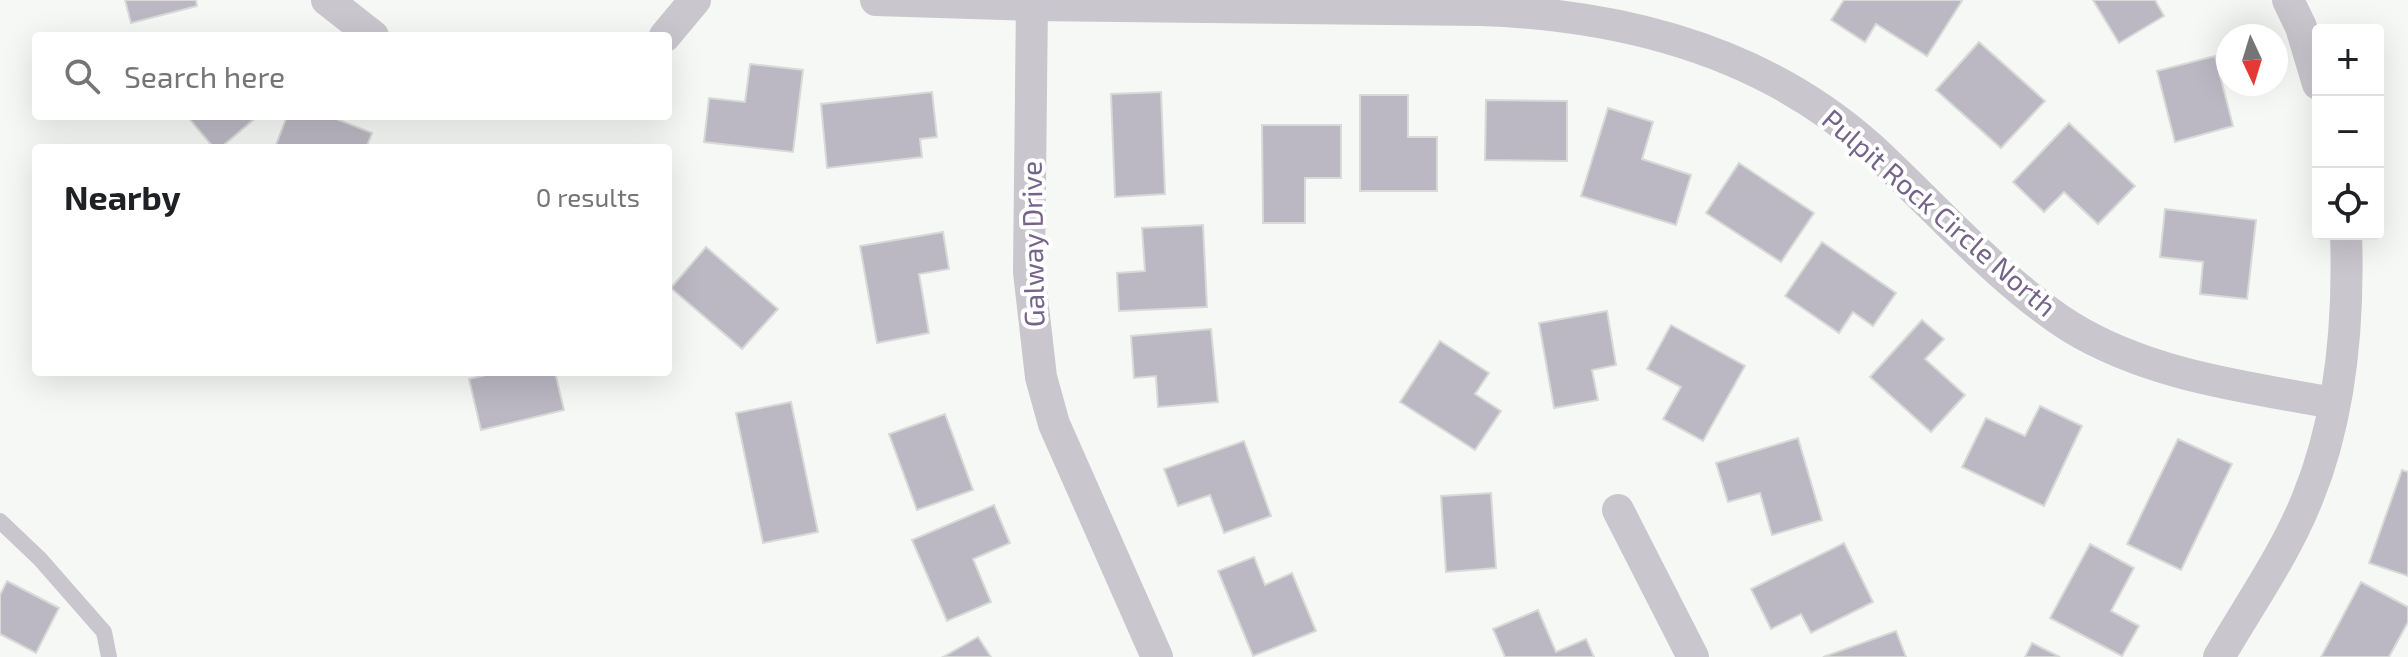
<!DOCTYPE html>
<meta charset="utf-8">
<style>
body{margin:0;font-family:"Exo 2",sans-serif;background:#f2f2f2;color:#202124}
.controls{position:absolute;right:24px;top:24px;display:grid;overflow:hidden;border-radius:8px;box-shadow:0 8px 32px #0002}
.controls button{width:72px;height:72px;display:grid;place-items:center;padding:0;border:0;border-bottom:2px solid #e0e0e0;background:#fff;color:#202124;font:40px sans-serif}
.compass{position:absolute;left:2216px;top:24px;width:72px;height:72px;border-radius:50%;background:#fff;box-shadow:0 8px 32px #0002;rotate:176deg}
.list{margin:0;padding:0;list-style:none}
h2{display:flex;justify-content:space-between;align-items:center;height:104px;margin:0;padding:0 32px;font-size:34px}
h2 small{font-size:26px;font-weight:400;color:#757577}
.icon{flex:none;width:44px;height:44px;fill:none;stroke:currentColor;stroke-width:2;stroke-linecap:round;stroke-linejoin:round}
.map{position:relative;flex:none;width:2408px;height:657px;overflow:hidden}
.search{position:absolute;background:#fff;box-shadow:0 8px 32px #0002;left:32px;top:32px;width:640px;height:88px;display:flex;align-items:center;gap:20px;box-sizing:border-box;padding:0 28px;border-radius:8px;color:#757577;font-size:30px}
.panel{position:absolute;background:#fff;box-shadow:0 8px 32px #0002;left:32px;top:144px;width:640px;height:232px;border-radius:8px}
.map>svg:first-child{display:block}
.building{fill:#bbb7c3;stroke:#d7dad7;stroke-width:2}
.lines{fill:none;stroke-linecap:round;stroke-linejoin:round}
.service{stroke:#c9c6ce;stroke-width:16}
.minor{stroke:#c9c6ce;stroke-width:32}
.labels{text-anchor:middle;stroke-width:8;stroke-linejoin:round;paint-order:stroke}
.street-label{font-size:28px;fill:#756489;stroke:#fff}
</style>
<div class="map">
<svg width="2408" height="657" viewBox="0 0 2408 657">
<rect width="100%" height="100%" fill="#f5f8f5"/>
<g class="building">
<polygon points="125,0 196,0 197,6 131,23"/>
<polygon points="1844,0 1960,0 1962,1 1927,56 1876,24 1865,42 1831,20"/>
<polygon points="2093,0 2155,0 2164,16 2119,43"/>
<polygon points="1979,42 2045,101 2001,148 1936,90"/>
<polygon points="2215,56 2233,126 2175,142 2157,71"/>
<polygon points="750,64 803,70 793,152 704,142 709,98 745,102"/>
<polygon points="932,92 937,137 920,139 922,157 827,168 821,104"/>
<polygon points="1161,92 1165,194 1115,197 1111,94"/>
<polygon points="1360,95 1408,95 1408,137 1437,137 1437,191 1360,191"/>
<polygon points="1486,100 1567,101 1567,161 1485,160"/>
<polygon points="1608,108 1653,122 1642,159 1691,175 1676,225 1581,196"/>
<polygon points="187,116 250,116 253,120 220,148 214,148"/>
<polygon points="287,116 329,116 372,133 366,148 275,148"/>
<polygon points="2069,123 2135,186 2098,224 2064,192 2044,212 2013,182"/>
<polygon points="1262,125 1341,125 1341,178 1305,178 1305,223 1263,223"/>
<polygon points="1739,163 1814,213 1781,262 1706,213"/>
<polygon points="2165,209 2256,220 2247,299 2200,294 2203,262 2160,257"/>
<polygon points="1203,225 1207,307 1119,311 1117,273 1145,271 1142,228"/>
<polygon points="943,232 949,269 919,274 929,333 877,343 860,246"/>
<polygon points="1822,242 1896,293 1873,326 1853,312 1839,333 1785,296"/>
<polygon points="706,247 778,309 742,349 671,288"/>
<polygon points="1607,311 1616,365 1592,370 1598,400 1554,408 1539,323"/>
<polygon points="1922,320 1944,339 1925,359 1965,395 1931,432 1870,377"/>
<polygon points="1671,325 1745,366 1703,441 1663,419 1681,387 1647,369"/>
<polygon points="1211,329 1218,402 1158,407 1156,376 1134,378 1131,336"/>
<polygon points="1440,341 1489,373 1475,394 1501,411 1475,450 1400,402"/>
<polygon points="555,372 564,410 481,430 469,379 498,372"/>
<polygon points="791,402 818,532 763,543 736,413"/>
<polygon points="2040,406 2082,426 2044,506 1962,467 1986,418 2025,436"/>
<polygon points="945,414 973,490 917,510 889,434"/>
<polygon points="1798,438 1822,520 1772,535 1760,493 1728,502 1716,463"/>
<polygon points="2178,439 2232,464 2181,570 2127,544"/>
<polygon points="1244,441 1271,516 1224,533 1210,495 1178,506 1164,469"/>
<polygon points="2402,470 2408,472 2408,576 2369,563"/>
<polygon points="1491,493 1496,568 1446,572 1441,496"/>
<polygon points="994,505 1010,543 973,559 991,602 947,621 912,540"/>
<polygon points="1844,543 1873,602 1811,633 1801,614 1771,629 1751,589"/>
<polygon points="2090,544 2134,568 2111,611 2139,626 2122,656 2050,618"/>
<polygon points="1254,557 1265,585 1292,573 1316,631 1253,656 1218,571"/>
<polygon points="7,581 59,608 36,653 0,634 0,595"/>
<polygon points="2361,582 2408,607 2408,622 2389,657 2321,657"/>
<polygon points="1538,610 1556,652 1586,639 1594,657 1505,657 1493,629"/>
<polygon points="1896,631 1906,657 1823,657"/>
<polygon points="978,637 991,657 943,657"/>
<polygon points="2032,643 2060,657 2025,657"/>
</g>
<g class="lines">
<polyline class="service" points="0,521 40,559 104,632 109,657"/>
<g class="minor">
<polyline points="327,0 373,36"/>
<path d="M876,0L1032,5L1481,10C1623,15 1763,51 1871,148C1933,205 1999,281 2069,326C2148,375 2245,387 2334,403"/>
<polyline points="1032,0 1029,272 1041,377 1054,424 1157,657"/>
<polyline points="2288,0 2301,27 2318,84"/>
<polyline points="665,36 695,0"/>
<polyline points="1618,510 1693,657"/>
<path d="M2219,657C2249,605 2286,553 2308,497C2341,416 2349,321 2346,234"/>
</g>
</g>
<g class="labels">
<g class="street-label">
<text transform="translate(1939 213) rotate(41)" y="10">Pulpit Rock Circle North</text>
<text transform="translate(1033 244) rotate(-91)" y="10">Galway Drive</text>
</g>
</g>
</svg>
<div class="controls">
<button>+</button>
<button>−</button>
<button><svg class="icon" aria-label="locate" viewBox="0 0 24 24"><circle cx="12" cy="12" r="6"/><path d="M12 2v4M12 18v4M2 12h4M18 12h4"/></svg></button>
</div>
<svg class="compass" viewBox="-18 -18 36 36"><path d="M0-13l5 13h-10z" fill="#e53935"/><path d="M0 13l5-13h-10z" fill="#757577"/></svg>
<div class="search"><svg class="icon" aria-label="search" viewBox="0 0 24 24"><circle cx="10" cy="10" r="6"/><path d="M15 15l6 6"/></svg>Search here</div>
<section class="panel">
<h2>Nearby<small>0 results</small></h2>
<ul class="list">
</ul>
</section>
</div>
